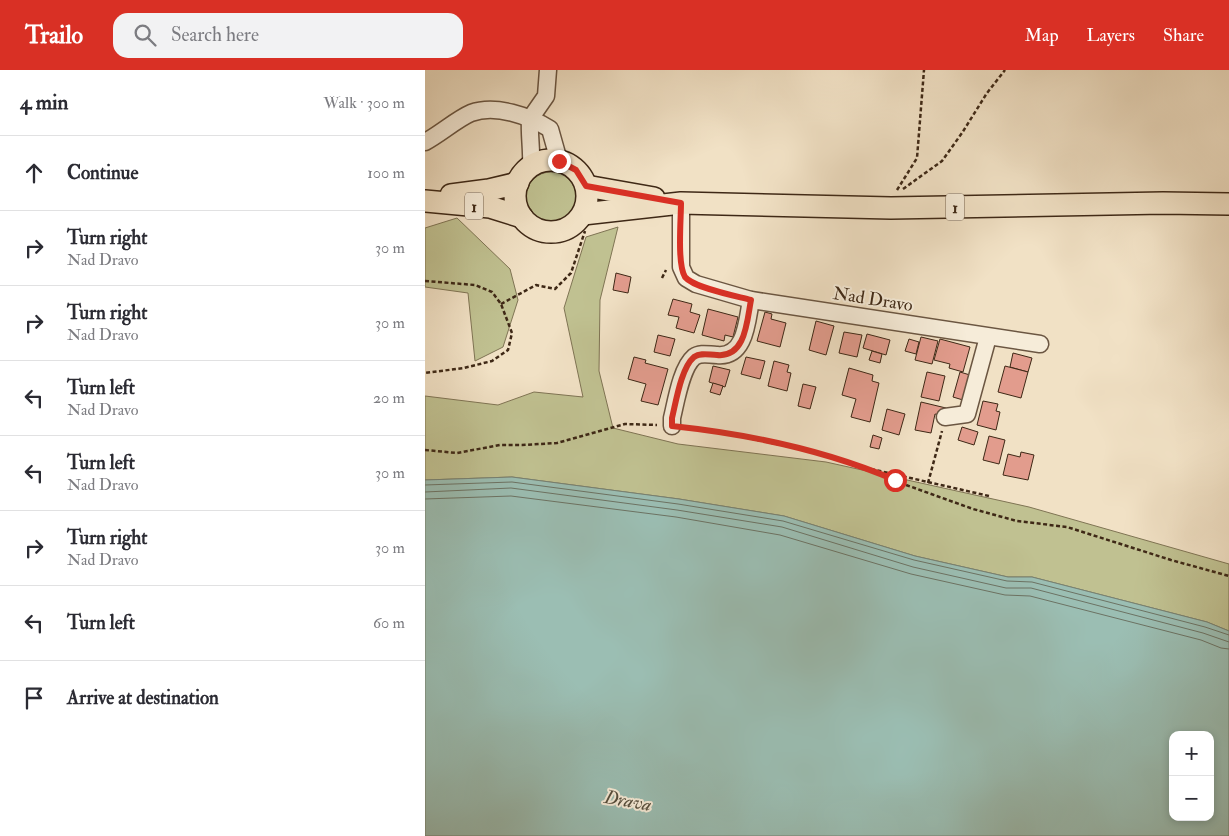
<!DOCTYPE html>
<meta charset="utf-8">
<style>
body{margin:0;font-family:"IM FELL Double Pica",serif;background:#f2f2f3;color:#2b2b33}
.controls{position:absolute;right:15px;bottom:15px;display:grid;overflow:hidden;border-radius:10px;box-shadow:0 2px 8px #0003}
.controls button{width:45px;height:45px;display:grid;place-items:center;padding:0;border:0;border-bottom:1px solid #e1e1e2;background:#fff;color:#2b2b33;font:25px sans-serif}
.stop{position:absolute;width:15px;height:15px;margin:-11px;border:4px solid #d93025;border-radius:50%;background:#fff}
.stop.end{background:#d93025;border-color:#fff;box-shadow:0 1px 5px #0008}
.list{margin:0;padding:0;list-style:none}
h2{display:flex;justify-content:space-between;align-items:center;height:65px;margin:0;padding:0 20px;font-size:21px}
h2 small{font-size:16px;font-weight:400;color:#7c7c81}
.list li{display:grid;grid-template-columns:32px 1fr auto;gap:15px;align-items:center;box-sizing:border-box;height:75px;padding:0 20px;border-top:1px solid #e1e1e2}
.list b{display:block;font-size:19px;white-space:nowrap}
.list p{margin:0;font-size:16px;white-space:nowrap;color:#7c7c81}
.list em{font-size:16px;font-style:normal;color:#7c7c81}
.icon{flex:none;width:28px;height:28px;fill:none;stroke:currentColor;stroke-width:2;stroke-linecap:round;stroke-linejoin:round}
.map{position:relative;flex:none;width:804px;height:766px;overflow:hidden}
header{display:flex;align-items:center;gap:30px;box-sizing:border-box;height:70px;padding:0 25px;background:#d93025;color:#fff}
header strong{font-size:24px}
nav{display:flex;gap:28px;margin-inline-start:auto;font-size:18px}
.search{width:350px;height:45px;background:#f2f2f3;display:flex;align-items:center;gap:12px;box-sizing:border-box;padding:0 18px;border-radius:15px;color:#7c7c81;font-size:19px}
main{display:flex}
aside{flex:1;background:#fff}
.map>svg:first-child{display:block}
.green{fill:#c0c191;stroke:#7f7454}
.water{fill:#9bbeb3;stroke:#768274;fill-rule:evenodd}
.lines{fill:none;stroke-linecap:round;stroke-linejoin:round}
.shore{stroke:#6c7364;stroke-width:1}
.building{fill:#e29c8d;stroke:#3e2816}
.minor-casing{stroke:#6b5642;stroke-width:19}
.major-casing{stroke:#3e2816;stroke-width:24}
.path{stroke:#3e2816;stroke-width:2.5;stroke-dasharray:4 2.5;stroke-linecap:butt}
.minor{stroke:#f6ecd9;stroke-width:16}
.major{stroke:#f1e1c5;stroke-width:21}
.route{stroke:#d93025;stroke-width:6}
.labels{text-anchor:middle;stroke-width:4;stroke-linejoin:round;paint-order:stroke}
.shield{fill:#f6ecd9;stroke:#756350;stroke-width:1}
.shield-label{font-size:16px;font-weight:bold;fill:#3e2816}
.street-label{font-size:18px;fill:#3e2816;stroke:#f6ecd9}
.water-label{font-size:19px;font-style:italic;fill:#554e3d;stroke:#f6ecd9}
</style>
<header>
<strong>Trailo</strong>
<div class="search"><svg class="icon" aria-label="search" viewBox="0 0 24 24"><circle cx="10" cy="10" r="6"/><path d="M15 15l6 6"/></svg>Search here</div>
<nav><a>Map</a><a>Layers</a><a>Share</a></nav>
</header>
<main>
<aside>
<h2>4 min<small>Walk · 300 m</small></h2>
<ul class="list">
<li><svg class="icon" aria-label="ahead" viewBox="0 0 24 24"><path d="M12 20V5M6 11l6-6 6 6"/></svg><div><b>Continue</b></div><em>100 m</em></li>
<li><svg class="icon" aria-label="right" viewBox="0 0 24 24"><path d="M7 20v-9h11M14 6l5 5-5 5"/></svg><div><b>Turn right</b><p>Nad Dravo</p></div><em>30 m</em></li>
<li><svg class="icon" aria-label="right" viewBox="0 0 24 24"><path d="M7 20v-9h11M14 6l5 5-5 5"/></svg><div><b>Turn right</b><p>Nad Dravo</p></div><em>30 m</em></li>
<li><svg class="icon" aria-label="left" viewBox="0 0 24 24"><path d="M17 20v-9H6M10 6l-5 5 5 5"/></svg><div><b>Turn left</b><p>Nad Dravo</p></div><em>20 m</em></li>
<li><svg class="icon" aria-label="left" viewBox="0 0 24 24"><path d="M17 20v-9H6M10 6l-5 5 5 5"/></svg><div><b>Turn left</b><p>Nad Dravo</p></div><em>30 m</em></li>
<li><svg class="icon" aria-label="right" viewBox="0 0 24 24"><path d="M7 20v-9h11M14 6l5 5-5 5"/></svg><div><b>Turn right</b><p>Nad Dravo</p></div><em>30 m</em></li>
<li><svg class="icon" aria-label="left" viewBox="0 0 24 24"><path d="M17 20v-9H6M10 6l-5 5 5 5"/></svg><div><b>Turn left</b></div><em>60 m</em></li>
<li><svg class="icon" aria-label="arrive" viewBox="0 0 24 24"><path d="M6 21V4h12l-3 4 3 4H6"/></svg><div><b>Arrive at destination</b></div></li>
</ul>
</aside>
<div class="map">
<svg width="804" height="766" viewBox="0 0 804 766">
<rect width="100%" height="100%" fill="#f1e1c5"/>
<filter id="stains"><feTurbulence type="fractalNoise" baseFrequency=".004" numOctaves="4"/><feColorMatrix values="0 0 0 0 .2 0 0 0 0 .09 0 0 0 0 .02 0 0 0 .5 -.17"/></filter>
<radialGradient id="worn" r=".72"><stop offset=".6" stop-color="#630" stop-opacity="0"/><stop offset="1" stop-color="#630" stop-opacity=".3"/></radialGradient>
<g class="green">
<circle cx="126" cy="127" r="25"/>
<polygon points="32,148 85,199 93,230 78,277 50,291 43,223 0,217 0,158"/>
<polygon points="193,157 175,230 174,301 188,358 253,374 401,392 604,437 804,494 804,561 782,552 607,507 583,507 490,486 359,446 254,429 87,407 0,410 0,326 73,335 109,322 158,327 139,238 161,167"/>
</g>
<path class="water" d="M87,407L254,429L359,446L490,486L583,507H607L782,552L804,561V766H0V410ZM748,665H785V747H748Z"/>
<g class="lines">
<g class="shore">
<polyline points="0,415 87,412 253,434 358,451 489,490 582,511 607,512 780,557 804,565"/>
<polyline points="0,422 86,418 252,440 357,457 488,497 581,518 606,518 778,563 804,572"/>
<polyline points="0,429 86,426 251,447 355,465 486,504 580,525 605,526 776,570 796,578 804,579"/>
</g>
</g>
<g class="building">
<polygon points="191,203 206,207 203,223 188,220"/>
<polygon points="248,229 267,234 265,242 275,245 269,263 251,258 254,247 243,245"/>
<polygon points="283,239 313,247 308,267 300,265 299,271 277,265"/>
<polygon points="340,242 347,244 346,249 361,253 355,277 332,271"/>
<polygon points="391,251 409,256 401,285 384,280"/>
<polygon points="419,262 437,265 432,287 414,283"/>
<polygon points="442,264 465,270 461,285 438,278"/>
<polygon points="233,265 250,269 245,286 229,282"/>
<polygon points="496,267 513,271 507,294 490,290"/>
<polygon points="484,269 494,272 491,284 480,281"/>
<polygon points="515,269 545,277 538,302 524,298 525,294 509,290"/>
<polygon points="447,281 457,284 455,293 444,290"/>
<polygon points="588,283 607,288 603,302 585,297"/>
<polygon points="209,287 221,290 220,293 243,299 233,335 216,331 221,314 203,309"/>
<polygon points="321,287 340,291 335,309 316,304"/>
<polygon points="349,291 364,295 362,302 366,303 362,321 343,316"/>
<polygon points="288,296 305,300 300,317 284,312"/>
<polygon points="580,296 603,302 596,328 573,322"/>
<polygon points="424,298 448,305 447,311 454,313 445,352 426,347 431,329 417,325"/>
<polygon points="502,302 520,306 514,331 496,327"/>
<polygon points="535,302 545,305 538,330 528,327"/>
<polygon points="288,313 298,316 295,325 285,322"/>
<polygon points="378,314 391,317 385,339 373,336"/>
<polygon points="558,331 573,334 571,341 575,342 571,360 552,355"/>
<polygon points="496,332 521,338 519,346 510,344 506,363 490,360"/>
<polygon points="462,339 480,344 474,365 457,360"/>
<polygon points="537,357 553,362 549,375 533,370"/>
<polygon points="448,365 457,368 454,379 445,377"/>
<polygon points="564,366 580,370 574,394 558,390"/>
<polygon points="596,382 609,385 603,410 578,405 583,384 595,387"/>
</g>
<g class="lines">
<defs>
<g id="minor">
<polyline points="105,49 121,26 123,0"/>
<path d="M105,49C104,65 107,80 106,97"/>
<path d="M0,72C15,64 32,49 46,43C71,34 104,46 125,59L134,91"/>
<polyline points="256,133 256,197 261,208 271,214 326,230 615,274"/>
<polyline points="520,347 542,344 563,267"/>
<path d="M247,356V348C251,332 256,298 269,287C276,282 284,285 292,285C321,288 322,250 326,230"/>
</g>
<g id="major">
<circle cx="126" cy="126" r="36"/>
<polyline points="161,116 229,128"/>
<polyline points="26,125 64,120 93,113"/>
<polyline points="0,131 65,137 97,147"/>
<polyline points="158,144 256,133 466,138 738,133 804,134"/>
</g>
</defs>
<use href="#minor" class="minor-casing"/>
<use href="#major" class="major-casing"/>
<g class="path">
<polyline points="149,86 162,97"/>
<polyline points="478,119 517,91 537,63 562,23 580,0"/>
<polyline points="472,120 492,88 499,0"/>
<path d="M101,164C118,176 137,172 154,161"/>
<polyline points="237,208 241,200"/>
<polyline points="0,211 50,215 67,222 76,234 87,263 83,280 67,291 39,298 0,303"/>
<polyline points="76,234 111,215 130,219 146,203 160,161"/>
<polyline points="262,357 290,361 399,384 438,397 470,411 548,439 592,451 642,457 746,490 804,506"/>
<polyline points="0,380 32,383 75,375 97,375 132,373 200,354 232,355"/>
<polyline points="446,399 564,426"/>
<polyline points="503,413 517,361"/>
</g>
<use href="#minor" class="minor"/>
<use href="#major" class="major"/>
</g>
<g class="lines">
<path class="route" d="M134,91L151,100L161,116L256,133C256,150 252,194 260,207C269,218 311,226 326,230C322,250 321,288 292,285C284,285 276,282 269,287C256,298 251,332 247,348V356C323,364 400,380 470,410"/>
</g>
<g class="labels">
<g class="shield">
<rect x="40" y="122.5" width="18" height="27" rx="4"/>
<rect x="521" y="123.5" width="18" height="27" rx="4"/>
</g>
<g class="shield-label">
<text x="49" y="142">1</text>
<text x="530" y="143">1</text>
</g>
<g class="street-label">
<text transform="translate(448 229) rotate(9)" y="6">Nad Dravo</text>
</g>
<g class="water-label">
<text transform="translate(203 730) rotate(10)" y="7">Drava</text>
</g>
</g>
<rect width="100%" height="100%" filter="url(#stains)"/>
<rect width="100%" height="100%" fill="url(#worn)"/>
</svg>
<div class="controls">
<button>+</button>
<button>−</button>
</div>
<div class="stop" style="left:470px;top:410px"></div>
<div class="stop end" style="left:134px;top:91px"></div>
</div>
</main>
